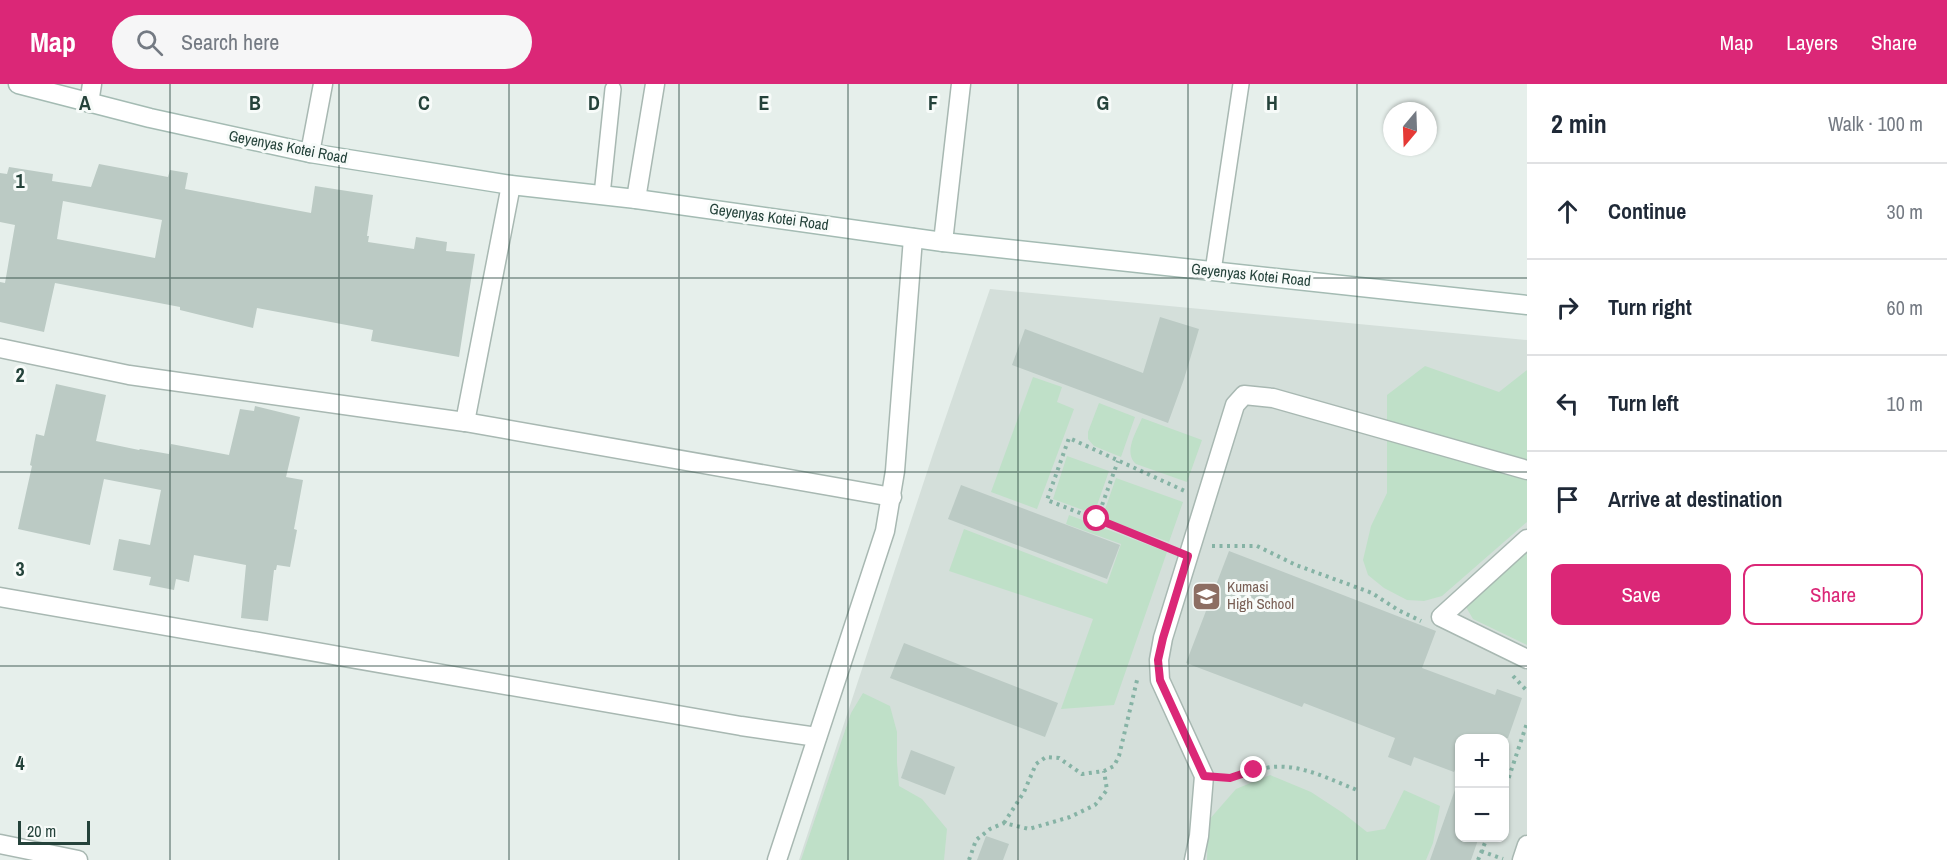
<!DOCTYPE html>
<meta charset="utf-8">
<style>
body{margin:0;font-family:"Archivo Narrow",sans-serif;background:#f6f6f7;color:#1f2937}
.controls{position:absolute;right:18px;bottom:18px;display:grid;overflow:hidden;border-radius:12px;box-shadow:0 2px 4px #0004}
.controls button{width:54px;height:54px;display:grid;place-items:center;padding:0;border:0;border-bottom:2px solid #e0e1e3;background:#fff;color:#1f2937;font:30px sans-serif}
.compass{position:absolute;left:1383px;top:18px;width:54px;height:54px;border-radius:50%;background:#fff;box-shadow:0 2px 4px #0004;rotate:199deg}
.scale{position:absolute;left:18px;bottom:15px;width:72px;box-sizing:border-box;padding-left:6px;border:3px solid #24423a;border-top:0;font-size:16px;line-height:21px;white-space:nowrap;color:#24423a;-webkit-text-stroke:4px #f7fbf9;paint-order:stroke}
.stop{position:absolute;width:18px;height:18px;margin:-14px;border:4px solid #db2777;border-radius:50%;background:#fff}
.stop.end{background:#db2777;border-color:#fff;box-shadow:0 2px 6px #0008}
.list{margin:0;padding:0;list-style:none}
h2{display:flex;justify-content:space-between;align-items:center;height:78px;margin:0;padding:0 24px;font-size:26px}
h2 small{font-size:20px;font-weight:400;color:#747a83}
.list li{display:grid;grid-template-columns:39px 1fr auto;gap:18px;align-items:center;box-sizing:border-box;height:96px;padding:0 24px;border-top:2px solid #e0e1e3}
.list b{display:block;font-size:22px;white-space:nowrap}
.list em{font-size:20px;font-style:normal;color:#747a83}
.actions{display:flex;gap:12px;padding:18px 24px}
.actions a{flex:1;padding:14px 0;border:2px solid #db2777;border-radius:12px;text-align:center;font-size:21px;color:#db2777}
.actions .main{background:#db2777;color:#fff}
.icon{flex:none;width:33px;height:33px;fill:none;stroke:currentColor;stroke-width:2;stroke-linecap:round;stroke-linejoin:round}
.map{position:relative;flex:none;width:1527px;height:776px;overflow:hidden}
header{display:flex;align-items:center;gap:36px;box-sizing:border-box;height:84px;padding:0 30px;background:#db2777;color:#fff}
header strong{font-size:28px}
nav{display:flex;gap:33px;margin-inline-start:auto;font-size:21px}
.search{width:420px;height:54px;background:#f6f6f7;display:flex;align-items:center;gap:15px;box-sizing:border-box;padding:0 21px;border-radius:33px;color:#747a83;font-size:22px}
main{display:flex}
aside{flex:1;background:#fff}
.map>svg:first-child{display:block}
.built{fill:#d4dfda;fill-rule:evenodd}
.green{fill:#bfe0c8}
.building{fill:#bbcac4;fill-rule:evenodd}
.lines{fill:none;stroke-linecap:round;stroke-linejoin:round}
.lane-casing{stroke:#a8b8b2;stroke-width:18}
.street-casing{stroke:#a8b8b2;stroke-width:21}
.secondary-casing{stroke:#a4bbb3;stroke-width:21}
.path{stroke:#86b3a5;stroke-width:4;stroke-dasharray:3 4.5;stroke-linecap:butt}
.lane{stroke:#fff;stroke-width:15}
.street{stroke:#fff;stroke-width:18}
.secondary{stroke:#fff;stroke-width:18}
.route{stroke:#db2777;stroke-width:8}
.grid{fill:none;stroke:#24423a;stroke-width:1.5;stroke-opacity:0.55}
.labels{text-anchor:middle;stroke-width:6;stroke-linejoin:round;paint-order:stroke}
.street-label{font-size:15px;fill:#24423a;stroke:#f7fbf9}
.education-label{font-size:15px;fill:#785e54;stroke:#f7fbf9;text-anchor:start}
.grid-label{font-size:20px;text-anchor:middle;font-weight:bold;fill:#24423a;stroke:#f7fbf9;stroke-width:6;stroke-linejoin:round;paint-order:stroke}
</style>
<header>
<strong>Map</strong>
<div class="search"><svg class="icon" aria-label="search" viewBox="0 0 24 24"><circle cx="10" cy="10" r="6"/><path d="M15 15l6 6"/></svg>Search here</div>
<nav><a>Map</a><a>Layers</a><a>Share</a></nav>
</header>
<main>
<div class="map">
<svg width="1527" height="776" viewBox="0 0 1527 776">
<rect width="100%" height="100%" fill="#e6efeb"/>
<path class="built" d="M990,205L1527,256V776H799L933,370ZM1460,654H1504V754H1460Z"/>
<g class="green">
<polygon points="1425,282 1499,308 1527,286 1527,438 1442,512 1424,517 1407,516 1384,504 1368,491 1363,476 1371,442 1387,409 1387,311"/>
<polygon points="1033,293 1062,303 1057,318 1074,325 1037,425 991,408"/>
<polygon points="1099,319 1135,333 1121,373 1094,362 1088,355 1088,348"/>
<path d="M1142,334L1202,356L1187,398L1136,380C1123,368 1136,349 1142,334Z"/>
<polygon points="1067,372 1109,387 1094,430 1053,415"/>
<polygon points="1116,394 1183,418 1169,458 1102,434"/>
<polygon points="1069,431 1167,468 1114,621 1061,625 1093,535 949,487 964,445 1107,500 1121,460 1066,440"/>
<polygon points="1527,466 1527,561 1473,535 1466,523 1472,510"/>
<polygon points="863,609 890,622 897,648 897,679 899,702 922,715 947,745 944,776 801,776 851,629"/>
<polygon points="1270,691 1311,708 1343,729 1367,748 1385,745 1404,706 1440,722 1433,759 1426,776 1207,776 1208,737 1236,705"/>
</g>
<g class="building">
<path d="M99,80L168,93L170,86L188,89L185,105L311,129L315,102L373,111L367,152H369L368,158L414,165L416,153L447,158L446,167L475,170L459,273L371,257L373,246L257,224L253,244L180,226V223L55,199L44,248L0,238V198L5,199L15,141L0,138V89L7,90L9,83L53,90L52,97L91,103ZM63,117L162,136L155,174L57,155Z"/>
<polygon points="1160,233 1199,245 1184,295 1168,339 1012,281 1025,245 1143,289"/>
<polygon points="56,300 106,311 96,357 139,366 140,365 169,370 171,360 229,371 240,325 254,327 255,322 300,333 286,393 303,396 294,445 297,446 290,483 277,481 276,486 274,486 268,537 241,534 246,481 194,471 189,498 176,495 174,506 149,501 151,493 113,486 119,455 150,461 161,406 104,395 90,461 18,445 32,382 30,381 36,350 44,352"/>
<polygon points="961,401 1120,461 1107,495 948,435"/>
<polygon points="1229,467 1436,547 1422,584 1495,611 1497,605 1522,614 1508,654 1460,654 1460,674 1454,688 1414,673 1411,682 1388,673 1395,654 1304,619 1302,623 1186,579"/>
<polygon points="904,559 1058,619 1045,653 890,594"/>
<polygon points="911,666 955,683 945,711 901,694"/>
<polygon points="1457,700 1460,700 1460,753 1479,753 1471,776 1430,776"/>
<polygon points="986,752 1009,760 1003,776 977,776"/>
</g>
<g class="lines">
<defs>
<g id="lane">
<polyline points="602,111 613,5"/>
<polyline points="1213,187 1241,0"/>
</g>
<g id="street">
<polyline points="89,19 92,0"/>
<polyline points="310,69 323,0"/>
<polyline points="636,115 655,0"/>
<polyline points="943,158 961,0"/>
<polyline points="0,264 129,291 465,338 892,413"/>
<polyline points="465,338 511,101"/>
<polyline points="1527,455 1441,533 1527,575"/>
<polyline points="0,513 741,642 817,653"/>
<polyline points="0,760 78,776"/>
<polyline points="777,776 885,447 895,387 913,154"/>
<polyline points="1194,776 1199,752 1204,692 1160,596 1159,576 1163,554 1235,321 1244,311 1273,314 1527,386"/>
<polyline points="1522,776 1527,761"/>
</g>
<polyline id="secondary" points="18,0 150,34 310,69 511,101 636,115 943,158 1527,221"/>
</defs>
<use href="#lane" class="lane-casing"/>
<use href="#street" class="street-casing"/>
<use href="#secondary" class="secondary-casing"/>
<g class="path">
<polyline points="1097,435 1118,377"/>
<polyline points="1212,462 1257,462 1296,481 1372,509 1398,526 1421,537"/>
<polyline points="1171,465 1047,416 1069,354 1187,408"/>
<polyline points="1513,592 1527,607"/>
<path d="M1223,694C1239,695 1256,685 1272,683C1302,680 1331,696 1357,706"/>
<polyline points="1504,708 1527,639"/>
<polyline points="1004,739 1024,708 1036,680 1046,673 1059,674 1082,690 1104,687 1114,682 1119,672 1138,592"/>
<polyline points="1481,767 1503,775"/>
<polyline points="969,776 976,756 990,745 1004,739 1029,745 1070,733 1095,721 1107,706 1104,687"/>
<polyline points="1478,776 1487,754"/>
</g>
<use href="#lane" class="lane"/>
<use href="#street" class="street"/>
<use href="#secondary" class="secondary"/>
</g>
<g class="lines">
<polyline class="route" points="1097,435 1188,472 1163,554 1158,576 1160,596 1204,692 1230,694 1254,686"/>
</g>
<path class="grid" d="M170,0V776M339,0V776M509,0V776M679,0V776M848,0V776M1018,0V776M1188,0V776M1357,0V776M0,194H1527M0,388H1527M0,582H1527"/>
<defs>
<symbol id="school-square" viewBox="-11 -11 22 22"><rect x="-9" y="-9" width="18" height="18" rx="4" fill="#8d6e63" stroke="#f7fbf9"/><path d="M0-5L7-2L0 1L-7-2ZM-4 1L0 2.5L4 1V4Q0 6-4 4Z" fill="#fff"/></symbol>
</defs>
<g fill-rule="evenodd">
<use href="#school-square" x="1190" y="496" width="33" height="33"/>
</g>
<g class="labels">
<g class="street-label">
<text transform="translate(288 63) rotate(11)" y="5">Geyenyas Kotei Road</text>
<text transform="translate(769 133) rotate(8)" y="5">Geyenyas Kotei Road</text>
<text transform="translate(1251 191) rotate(6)" y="5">Geyenyas Kotei Road</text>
</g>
<g class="education-label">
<text x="1227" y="508">Kumasi<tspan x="1227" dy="17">High School</tspan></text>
</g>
</g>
<g class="grid-label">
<text x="85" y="26">A</text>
<text x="255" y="26">B</text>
<text x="424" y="26">C</text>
<text x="594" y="26">D</text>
<text x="764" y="26">E</text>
<text x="933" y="26">F</text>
<text x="1103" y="26">G</text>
<text x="1272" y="26">H</text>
<text x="20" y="104">1</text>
<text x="20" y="298">2</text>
<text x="20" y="492">3</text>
<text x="20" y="686">4</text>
</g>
</svg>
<div class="controls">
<button>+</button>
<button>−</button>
</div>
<svg class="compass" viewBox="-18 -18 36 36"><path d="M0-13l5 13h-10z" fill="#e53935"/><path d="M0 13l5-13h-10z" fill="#747a83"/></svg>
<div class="scale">20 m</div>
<div class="stop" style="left:1097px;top:435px"></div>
<div class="stop end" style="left:1254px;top:686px"></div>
</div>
<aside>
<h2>2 min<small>Walk · 100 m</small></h2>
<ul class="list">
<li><svg class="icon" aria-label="ahead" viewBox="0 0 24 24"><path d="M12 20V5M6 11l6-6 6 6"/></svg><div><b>Continue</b></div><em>30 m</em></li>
<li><svg class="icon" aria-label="right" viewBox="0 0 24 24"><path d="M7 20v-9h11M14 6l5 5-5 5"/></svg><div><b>Turn right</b></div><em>60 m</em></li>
<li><svg class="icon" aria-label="left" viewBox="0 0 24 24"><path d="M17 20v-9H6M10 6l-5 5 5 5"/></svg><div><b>Turn left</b></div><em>10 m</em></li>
<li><svg class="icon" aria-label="arrive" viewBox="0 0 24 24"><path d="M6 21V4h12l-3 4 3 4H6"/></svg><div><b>Arrive at destination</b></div></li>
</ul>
<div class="actions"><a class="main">Save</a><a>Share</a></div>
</aside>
</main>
